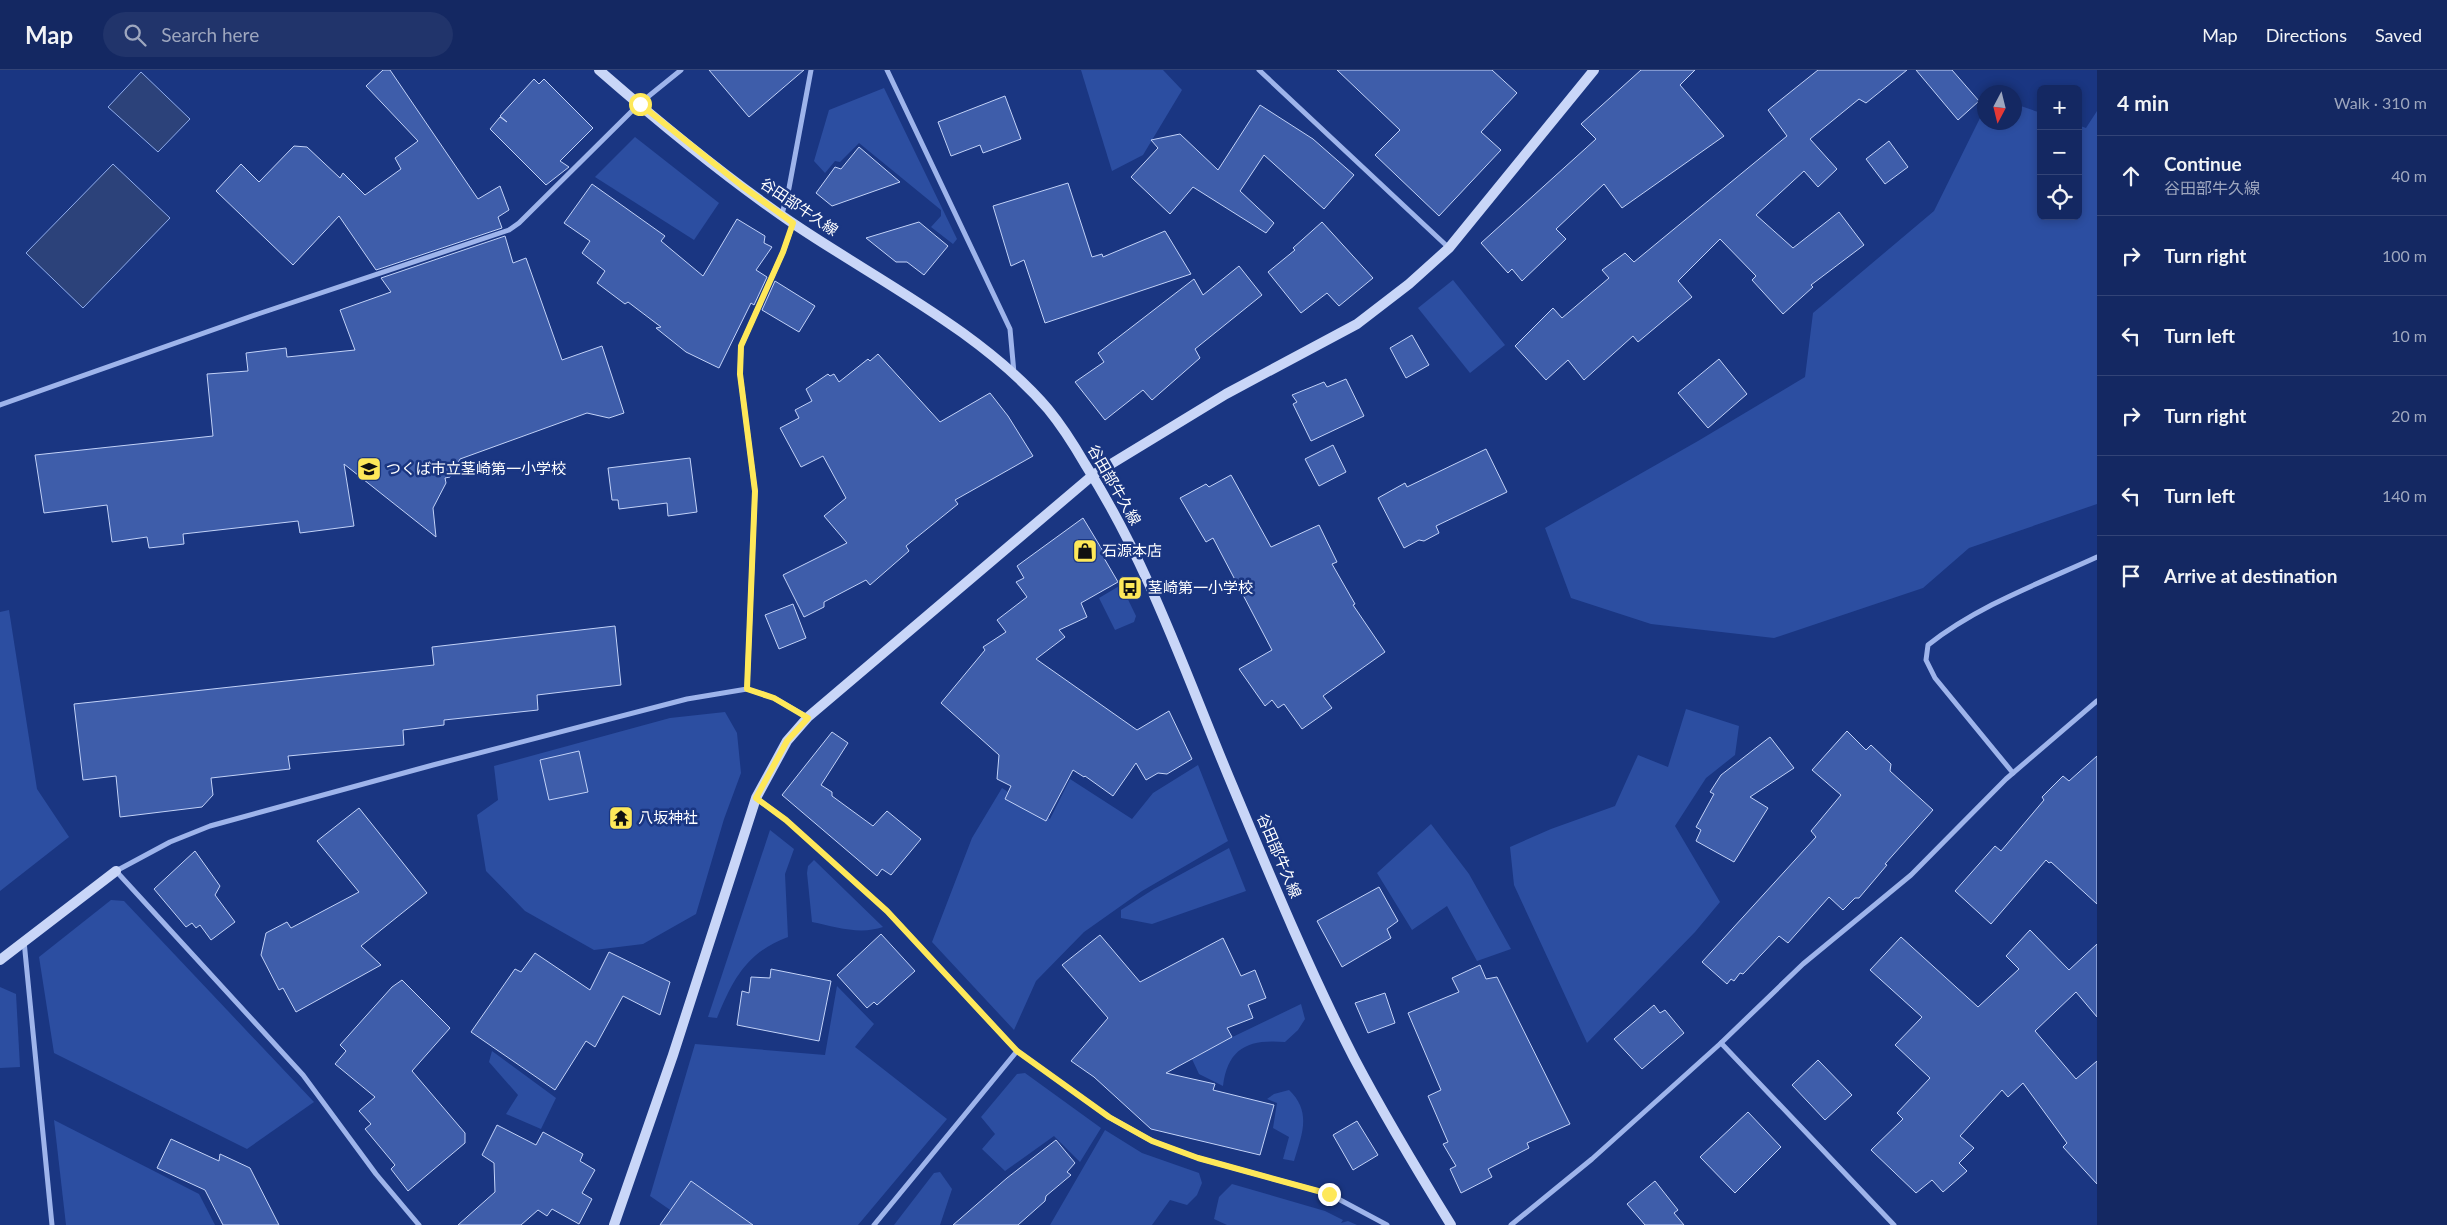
<!DOCTYPE html>
<meta charset="utf-8">
<style>
body{margin:0;font-family:Lato,"Noto Sans JP",sans-serif;background:#21346b;color:#f1f3f6}
.controls{position:absolute;right:15px;top:15px;display:grid;overflow:hidden;border-radius:8px;box-shadow:0 2px 8px #0003}
.controls button{width:45px;height:45px;display:grid;place-items:center;padding:0;border:0;border-bottom:1px solid #347;background:#142862;color:#f1f3f6;font:25px sans-serif}
.compass{position:absolute;left:1977px;top:15px;width:45px;height:45px;border-radius:50%;background:#142862;box-shadow:0 2px 8px #0003;rotate:187deg}
.stop{position:absolute;width:15px;height:15px;margin:-11px;border:4px solid #fee859;border-radius:50%;background:#fff}
.stop.end{background:#fee859;border-color:#fff;box-shadow:0 1px 5px #0008}
.list{margin:0;padding:0;list-style:none}
h2{display:flex;justify-content:space-between;align-items:center;height:65px;margin:0;padding:0 20px;font-size:21px}
h2 small{font-size:16px;font-weight:400;color:#9da6be}
.list li{display:grid;grid-template-columns:32px 1fr auto;gap:15px;align-items:center;box-sizing:border-box;height:80px;padding:0 20px;border-top:1px solid #347}
.list b{display:block;font-size:19px;white-space:nowrap}
.list p{margin:0;font-size:16px;white-space:nowrap;color:#9da6be}
.list em{font-size:16px;font-style:normal;color:#9da6be}
.icon{flex:none;width:28px;height:28px;fill:none;stroke:currentColor;stroke-width:2;stroke-linecap:round;stroke-linejoin:round}
.map{position:relative;flex:none;width:2097px;height:1155px;overflow:hidden}
header{display:flex;align-items:center;gap:30px;box-sizing:border-box;height:70px;padding:0 25px;background:#142862;border-bottom:1px solid #347}
header strong{font-size:24px}
nav{display:flex;gap:28px;margin-inline-start:auto;font-size:18px}
.search{width:350px;height:45px;background:#21346b;display:flex;align-items:center;gap:12px;box-sizing:border-box;padding:0 18px;border-radius:28px;color:#9da6be;font-size:19px}
main{display:flex}
aside{flex:1;background:#142862}
.map>svg:first-child{display:block}
.green{fill:#2c4ea1}
.water{fill:#2c427a;stroke:#90aded}
.building{fill:#3e5daa;stroke:#c2d2f8}
.lines{fill:none;stroke-linecap:round;stroke-linejoin:round}
.street{stroke:#9eb4eb;stroke-width:5}
.secondary{stroke:#c9d6f8;stroke-width:10}
.route{stroke:#fee859;stroke-width:6}
.labels{text-anchor:middle;stroke-width:5;stroke-linejoin:round;paint-order:stroke}
.street-label{font-size:15px;fill:#fff;stroke:#1a3682}
.poi-label{font-size:15px;fill:#fff;stroke:#1a3682;text-anchor:start}
</style>
<header>
<strong>Map</strong>
<div class="search"><svg class="icon" aria-label="search" viewBox="0 0 24 24"><circle cx="10" cy="10" r="6"/><path d="M15 15l6 6"/></svg>Search here</div>
<nav><a>Map</a><a>Directions</a><a>Saved</a></nav>
</header>
<main>
<div class="map">
<svg width="2097" height="1155" viewBox="0 0 2097 1155">
<rect width="100%" height="100%" fill="#1a3682"/>
<g class="green">
<polygon points="1081,0 1163,0 1182,20 1143,85 1112,101"/>
<polygon points="884,18 957,169 953,174 931,157 941,146 941,140 859,73 840,92 835,91 825,103 814,91 829,40"/>
<polygon points="2015,34 2041,43 2041,146 2078,146 2078,55 2086,58 2097,41 2097,434 1969,478 1923,518 1774,568 1651,554 1571,528 1545,458 1698,371 1805,307 1813,243 1934,141 1981,46 1984,44 1984,52 2014,52"/>
<polygon points="635,67 719,133 694,170 595,107"/>
<polygon points="1453,210 1505,275 1470,303 1418,238"/>
<polygon points="1121,515 1136,546 1134,552 1115,560 1099,528"/>
<polygon points="9,540 37,719 69,767 0,821 0,542"/>
<polygon points="1686,639 1739,656 1735,685 1706,708 1675,756 1720,832 1695,862 1587,973 1514,815 1510,777 1551,759 1615,736 1638,685 1668,697"/>
<polygon points="725,642 737,663 741,703 724,749 696,844 643,874 594,880 525,841 486,801 477,745 498,730 494,696 670,648"/>
<polygon points="1198,695 1228,771 1142,821 1084,862 1036,911 1014,960 932,872 972,768 1002,718 1050,749 1070,709 1132,749 1153,723"/>
<polygon points="1431,754 1469,804 1511,879 1477,891 1447,836 1412,860 1377,803"/>
<path d="M770,760L794,779L785,804L788,867C747,882 733,909 717,948L708,947Z"/>
<polygon points="1229,778 1246,821 1152,854 1121,848 1121,840 1154,819"/>
<path d="M814,790L883,857C860,865 836,857 812,852L807,803L808,796Z"/>
<polygon points="111,830 124,831 314,1032 247,1079 54,983 39,887"/>
<polygon points="837,916 874,954 855,977 947,1049 858,1155 692,1155 650,1126 695,974 825,985"/>
<polygon points="0,917 16,924 20,997 0,998"/>
<path d="M1301,934L1305,949L1298,960L1285,972C1248,969 1228,978 1223,1016L1199,1004L1191,987Z"/>
<polygon points="492,981 556,1028 541,1059 506,1044 518,1025 489,992"/>
<polygon points="1025,1003 1101,1058 1080,1092 1054,1066 1005,1101 982,1079 995,1064 981,1047 1017,1004"/>
<path d="M1289,1020C1312,1042 1302,1064 1294,1091L1283,1089L1289,1067L1273,1058L1277,1033L1267,1029L1274,1024Z"/>
<polygon points="54,1050 199,1124 215,1155 66,1155"/>
<polygon points="1105,1060 1142,1083 1199,1103 1202,1113 1197,1125 1187,1135 1170,1130 1152,1155 1050,1155"/>
<polygon points="940,1102 952,1119 940,1155 894,1155 934,1103"/>
<polygon points="1232,1114 1325,1141 1343,1150 1341,1153 1348,1151 1357,1155 1227,1155 1214,1149 1219,1127"/>
</g>
<g class="water">
<polygon points="141,2 190,49 158,82 108,37"/>
<polygon points="113,94 170,148 83,238 26,183"/>
</g>
<g class="building">
<polygon points="383,0 390,0 478,129 500,116 509,140 498,147 502,158 376,200 339,146 293,195 216,121 241,94 259,112 294,76 307,77 340,108 343,103 365,125 401,99 395,88 418,71 366,16"/>
<polygon points="709,0 804,0 749,47"/>
<polygon points="1337,0 1492,0 1517,23 1481,62 1501,80 1439,146 1375,85 1400,60"/>
<polygon points="1641,0 1695,0 1680,15 1724,66 1622,138 1604,114 1556,159 1566,169 1522,211 1512,199 1508,203 1481,173 1596,69 1581,54"/>
<polygon points="1818,0 1907,0 1866,33 1859,29 1810,69 1837,99 1818,117 1804,101 1756,145 1793,178 1839,142 1864,175 1811,215 1813,217 1783,244 1752,210 1756,206 1720,169 1678,211 1692,227 1638,272 1633,266 1584,310 1568,290 1546,310 1515,276 1553,238 1562,248 1609,208 1602,200 1625,183 1634,192 1787,66 1768,40"/>
<polygon points="1916,0 1952,0 1979,31 1958,50"/>
<polygon points="534,9 539,14 544,9 593,58 560,91 569,97 546,115 490,59 500,47 507,52 500,46"/>
<polygon points="1005,26 1021,69 983,83 980,75 951,86 938,52"/>
<polygon points="1260,35 1313,69 1354,105 1324,139 1264,85 1240,121 1274,153 1266,163 1193,117 1170,144 1131,107 1158,78 1151,70 1180,64 1218,100"/>
<polygon points="1889,71 1908,97 1885,114 1866,89"/>
<polygon points="859,77 900,112 832,136 816,123 835,97 841,99"/>
<polygon points="1068,113 1092,187 1102,184 1103,187 1165,161 1191,204 1045,253 1024,190 1011,196 993,136"/>
<polygon points="592,114 665,166 661,171 703,206 737,149 765,166 764,173 772,177 756,200 767,207 754,235 751,233 719,298 686,282 656,258 661,257 628,232 625,234 597,213 605,201 582,183 590,171 564,153"/>
<polygon points="919,152 948,176 924,205 907,192 896,192 866,168"/>
<polygon points="1322,152 1373,208 1339,236 1327,223 1301,243 1268,202 1295,180 1293,178"/>
<polygon points="505,166 513,193 526,188 562,290 602,276 624,343 609,348 587,343 460,389 450,407 445,408 446,413 433,438 436,467 344,394 354,456 300,463 298,451 183,464 184,474 149,478 147,467 112,472 107,435 44,443 35,385 213,366 207,304 248,301 246,283 286,278 287,287 355,280 340,240 391,222 381,208"/>
<polygon points="1239,196 1262,225 1195,279 1200,288 1152,330 1143,320 1105,350 1075,312 1104,292 1098,283 1194,209 1203,225"/>
<polygon points="775,211 815,236 799,262 762,240"/>
<polygon points="1412,265 1429,295 1406,308 1390,278"/>
<polygon points="878,284 940,352 990,323 1008,346 1033,386 955,430 958,434 906,476 909,481 870,515 866,510 824,532 824,537 804,547 783,505 847,473 824,446 846,428 823,386 801,397 780,358 799,348 795,340 812,331 806,319 828,304 830,306 834,304 839,312 868,289 870,291"/>
<polygon points="1719,289 1747,324 1708,358 1678,323"/>
<polygon points="1346,309 1364,346 1311,371 1293,334 1297,332 1292,325 1324,312 1327,317"/>
<polygon points="1333,375 1346,402 1319,416 1305,389"/>
<polygon points="1486,379 1507,422 1436,456 1439,463 1424,471 1419,470 1404,478 1378,428 1405,413 1407,417"/>
<polygon points="690,388 697,442 668,446 667,433 619,439 618,430 612,430 608,398"/>
<polygon points="1231,405 1271,477 1319,455 1337,492 1332,494 1355,534 1353,535 1385,582 1323,626 1332,638 1302,659 1284,634 1278,638 1272,630 1265,636 1239,599 1272,580 1213,468 1206,472 1180,428 1206,414 1209,417"/>
<polygon points="1083,448 1106,486 1104,488 1118,512 1081,533 1087,547 1059,560 1065,567 1036,589 1137,660 1169,641 1192,689 1167,704 1158,703 1146,710 1136,693 1113,726 1085,706 1084,707 1073,700 1046,751 1005,729 1011,716 997,709 999,685 941,633 985,580 983,577 1006,562 997,550 1027,527 1016,512 1024,508 1017,496"/>
<polygon points="793,534 806,568 779,579 765,545"/>
<polygon points="615,556 621,615 537,625 538,640 444,650 444,655 403,660 404,675 288,686 290,699 211,708 213,725 202,737 120,747 116,706 83,710 74,634 434,595 432,577"/>
<polygon points="1847,661 1866,680 1871,675 1891,694 1890,701 1933,740 1885,794 1887,795 1859,828 1855,828 1843,840 1829,827 1788,873 1779,866 1743,904 1740,903 1734,911 1731,909 1727,914 1702,892 1816,767 1811,761 1841,725 1812,700"/>
<polygon points="832,662 848,673 821,715 832,722 832,726 873,756 887,741 921,769 891,805 882,799 877,806 782,725"/>
<polygon points="1770,667 1794,698 1750,727 1768,738 1734,792 1696,771 1701,760 1696,757 1714,724 1710,722 1721,705"/>
<polygon points="579,681 588,722 549,730 540,690"/>
<polygon points="2097,686 2097,834 2051,792 2049,793 2046,790 1991,854 1955,821 1995,776 2001,781 2044,730 2042,727 2063,706 2069,711"/>
<polygon points="359,738 427,823 361,876 381,895 296,942 283,918 279,920 261,885 266,863 287,852 291,858 359,822 317,771"/>
<polygon points="195,781 220,816 215,825 235,852 211,870 200,855 196,858 192,853 186,857 154,819"/>
<polygon points="1379,817 1398,851 1387,859 1391,868 1342,897 1317,851"/>
<polygon points="2030,860 2069,900 2097,874 2097,947 2076,922 2035,961 2076,1009 2097,991 2097,1114 2063,1077 2067,1073 2023,1013 2008,1027 2002,1020 1960,1066 1974,1078 1959,1093 1967,1101 1943,1122 1932,1110 1916,1123 1871,1080 1903,1049 1897,1043 1930,1008 1895,975 1922,947 1870,900 1901,867 1978,937 2019,899 2006,886"/>
<polygon points="881,864 915,901 877,935 874,932 867,938 837,905"/>
<polygon points="1100,865 1140,912 1223,868 1241,906 1255,900 1266,928 1248,935 1253,948 1227,958 1232,967 1166,1003 1215,1014 1213,1020 1274,1035 1260,1085 1151,1059 1094,1007 1071,991 1108,948 1062,895"/>
<polygon points="609,882 670,912 660,945 623,926 595,977 586,971 555,1020 471,962 515,899 521,902 535,883 590,920"/>
<polygon points="1480,895 1486,909 1497,907 1570,1054 1527,1073 1529,1078 1488,1099 1492,1107 1461,1123 1450,1099 1456,1096 1443,1074 1448,1072 1428,1026 1441,1020 1408,943 1459,922 1452,908"/>
<polygon points="771,899 831,911 819,971 737,955 742,921 749,923 751,907 770,908"/>
<polygon points="402,910 450,958 412,1001 465,1063 465,1073 408,1121 391,1099 395,1095 365,1059 371,1054 359,1041 375,1027 335,994 346,981 340,975 392,917"/>
<polygon points="1385,923 1395,953 1368,963 1355,933"/>
<polygon points="1654,935 1660,943 1665,940 1684,963 1642,999 1614,969"/>
<polygon points="1818,990 1852,1025 1825,1050 1792,1015"/>
<polygon points="1748,1042 1781,1077 1735,1123 1700,1087"/>
<polygon points="1357,1051 1378,1085 1353,1100 1333,1065"/>
<polygon points="497,1055 536,1075 543,1062 583,1084 580,1091 595,1100 582,1123 592,1129 579,1154 552,1139 547,1146 538,1140 521,1155 458,1155 495,1122 494,1093 482,1085"/>
<polygon points="171,1069 219,1091 220,1084 250,1098 279,1155 223,1155 205,1120 157,1098"/>
<polygon points="1056,1070 1075,1093 1067,1102 1071,1105 1046,1126 1045,1131 1018,1155 953,1155 1007,1108"/>
<polygon points="691,1111 753,1155 660,1155"/>
<polygon points="1655,1111 1678,1140 1674,1143 1684,1155 1645,1155 1627,1134"/>
</g>
<g class="lines">
<g class="street">
<polyline points="887,0 1010,259 1014,303"/>
<polyline points="1259,0 1449,178"/>
<polyline points="782,144 789,118 811,0"/>
<polyline points="0,335 258,244 509,160 519,153 639,34 681,0"/>
<polyline points="747,619 755,421 740,304 741,276 783,182 793,154"/>
<path d="M2013,703L1935,608L1926,590L1928,575C1977,536 2040,513 2097,487"/>
<polyline points="756,728 786,750 887,841 1017,981 1109,1047 1152,1071 1198,1088 1329,1124 1387,1155"/>
<polyline points="24,871 52,1155"/>
<polyline points="1721,973 1894,1155"/>
<polyline points="419,1155 376,1104 303,1005 116,801 170,772 210,756 433,695 687,629 747,619 774,628 807,647"/>
<polyline points="874,1155 1017,981"/>
<polyline points="1511,1155 1592,1089 1721,973 1803,894 1911,805 2006,709 2097,631"/>
</g>
<g class="secondary">
<path d="M599,0C662,55 727,109 797,156C879,211 983,263 1048,339C1062,356 1074,375 1085,394C1149,494 1187,608 1233,717C1271,808 1309,900 1354,988C1384,1045 1417,1100 1451,1155"/>
<polyline points="0,890 116,801"/>
<polyline points="614,1155 673,985 756,728 787,671 808,647 1093,405 1226,324 1357,254 1409,214 1449,178 1594,0"/>
</g>
</g>
<g class="lines">
<polyline class="route" points="640,34 742,116 793,153 783,182 741,276 740,304 755,421 747,619 774,628 808,648 787,671 756,728 786,750 887,841 1017,981 1109,1047 1152,1071 1198,1088 1329,1124"/>
</g>
<defs>
<symbol id="school-square" viewBox="-11 -11 22 22"><rect x="-9" y="-9" width="18" height="18" rx="4" fill="#fee859" stroke="#1a3682"/><path d="M0-5L7-2L0 1L-7-2ZM-4 1L0 2.5L4 1V4Q0 6-4 4Z" fill="#111"/></symbol>
<symbol id="shop-square" viewBox="-11 -11 22 22"><rect x="-9" y="-9" width="18" height="18" rx="4" fill="#fee859" stroke="#1a3682"/><path d="M-5-2.5h2.3a2.7 3.5 0 0 1 5.4 0H5L5.5 6h-11ZM-1.5-2.5h3a1.5 2.3 0 0 0-3 0Z" fill="#111"/></symbol>
<symbol id="bus-square" viewBox="-11 -11 22 22"><rect x="-9" y="-9" width="18" height="18" rx="4" fill="#fee859" stroke="#1a3682"/><path d="M-5-6H5V4H4V6H2V4H-2V6H-4V4H-5ZM-3.5-4V0h7V-4ZM-3.5 1.2v1.5H-2V1.2ZM2 1.2v1.5H3.5V1.2Z" fill="#111"/></symbol>
<symbol id="temple-square" viewBox="-11 -11 22 22"><rect x="-9" y="-9" width="18" height="18" rx="4" fill="#fee859" stroke="#1a3682"/><path d="M0-6L5-2H3V0L6.5 2.5H4V6H1.5V3h-3V6H-4V2.5H-6.5L-3 0V-2H-5Z" fill="#111"/></symbol>
</defs>
<g fill-rule="evenodd">
<use href="#school-square" x="355" y="385" width="28" height="28"/>
<use href="#shop-square" x="1071" y="467" width="28" height="28"/>
<use href="#bus-square" x="1116" y="504" width="28" height="28"/>
<use href="#temple-square" x="607" y="734" width="28" height="28"/>
</g>
<g class="labels">
<g class="street-label">
<text transform="translate(799 137) rotate(34)" y="5">谷田部牛久線</text>
<text transform="translate(1114 415) rotate(60)" y="5">谷田部牛久線</text>
<text transform="translate(1279 786) rotate(67)" y="5">谷田部牛久線</text>
</g>
<g class="poi-label">
<text x="386" y="404">つくば市立茎崎第一小学校</text>
<text x="1102" y="486">石源本店</text>
<text x="1148" y="523">茎崎第一小学校</text>
<text x="638" y="753">八坂神社</text>
</g>
</g>
</svg>
<div class="controls">
<button>+</button>
<button>−</button>
<button><svg class="icon" aria-label="locate" viewBox="0 0 24 24"><circle cx="12" cy="12" r="6"/><path d="M12 2v4M12 18v4M2 12h4M18 12h4"/></svg></button>
</div>
<svg class="compass" viewBox="-18 -18 36 36"><path d="M0-13l5 13h-10z" fill="#e53935"/><path d="M0 13l5-13h-10z" fill="#9da6be"/></svg>
<div class="stop" style="left:640px;top:34px"></div>
<div class="stop end" style="left:1329px;top:1124px"></div>
</div>
<aside>
<h2>4 min<small>Walk · 310 m</small></h2>
<ul class="list">
<li><svg class="icon" aria-label="ahead" viewBox="0 0 24 24"><path d="M12 20V5M6 11l6-6 6 6"/></svg><div><b>Continue</b><p>谷田部牛久線</p></div><em>40 m</em></li>
<li><svg class="icon" aria-label="right" viewBox="0 0 24 24"><path d="M7 20v-9h11M14 6l5 5-5 5"/></svg><div><b>Turn right</b></div><em>100 m</em></li>
<li><svg class="icon" aria-label="left" viewBox="0 0 24 24"><path d="M17 20v-9H6M10 6l-5 5 5 5"/></svg><div><b>Turn left</b></div><em>10 m</em></li>
<li><svg class="icon" aria-label="right" viewBox="0 0 24 24"><path d="M7 20v-9h11M14 6l5 5-5 5"/></svg><div><b>Turn right</b></div><em>20 m</em></li>
<li><svg class="icon" aria-label="left" viewBox="0 0 24 24"><path d="M17 20v-9H6M10 6l-5 5 5 5"/></svg><div><b>Turn left</b></div><em>140 m</em></li>
<li><svg class="icon" aria-label="arrive" viewBox="0 0 24 24"><path d="M6 21V4h12l-3 4 3 4H6"/></svg><div><b>Arrive at destination</b></div></li>
</ul>
</aside>
</main>
